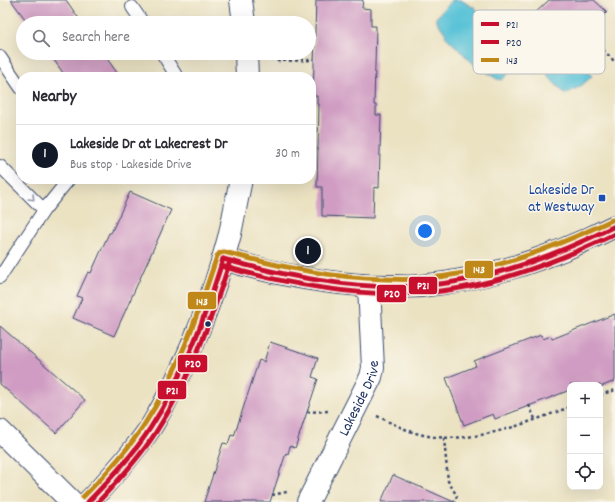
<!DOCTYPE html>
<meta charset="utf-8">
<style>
body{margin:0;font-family:Dekko,sans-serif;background:#f7f7f7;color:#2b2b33}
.controls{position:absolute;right:12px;bottom:12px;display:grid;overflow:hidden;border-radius:8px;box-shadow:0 4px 16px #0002}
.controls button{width:36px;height:36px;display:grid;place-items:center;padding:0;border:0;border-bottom:1px solid #e1e1e2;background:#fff;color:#2b2b33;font:20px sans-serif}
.you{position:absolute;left:425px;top:231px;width:14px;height:14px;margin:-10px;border:3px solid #fff;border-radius:50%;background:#1a73e8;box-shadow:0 0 0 6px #1a73e833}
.badge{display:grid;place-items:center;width:26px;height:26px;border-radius:50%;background:#111827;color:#fff;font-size:13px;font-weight:700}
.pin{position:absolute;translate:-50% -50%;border:2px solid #fff;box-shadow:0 1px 4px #0006}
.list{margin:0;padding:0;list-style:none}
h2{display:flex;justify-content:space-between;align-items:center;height:52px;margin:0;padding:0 16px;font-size:17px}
h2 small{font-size:13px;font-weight:400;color:#7c7c81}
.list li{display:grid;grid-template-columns:26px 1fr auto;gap:12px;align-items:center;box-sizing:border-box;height:60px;padding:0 16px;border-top:1px solid #e1e1e2}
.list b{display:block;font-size:15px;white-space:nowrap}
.list p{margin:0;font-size:13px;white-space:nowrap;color:#7c7c81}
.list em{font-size:13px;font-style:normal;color:#7c7c81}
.icon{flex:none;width:22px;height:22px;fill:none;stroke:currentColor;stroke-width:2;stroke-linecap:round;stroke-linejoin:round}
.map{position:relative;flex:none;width:615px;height:502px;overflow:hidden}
.search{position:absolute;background:#fff;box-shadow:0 4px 16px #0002;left:16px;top:16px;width:300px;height:44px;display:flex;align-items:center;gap:10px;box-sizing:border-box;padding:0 14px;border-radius:22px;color:#7c7c81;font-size:15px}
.panel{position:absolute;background:#fff;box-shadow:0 4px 16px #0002;left:16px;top:72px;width:300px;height:112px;border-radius:16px}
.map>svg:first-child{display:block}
.water{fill:#5ac2d7;stroke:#3a789a}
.building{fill:#d09cc3}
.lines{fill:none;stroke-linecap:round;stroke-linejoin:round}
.service-casing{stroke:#3a4a6d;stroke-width:14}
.minor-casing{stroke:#3a4a6d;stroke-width:24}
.tertiary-casing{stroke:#3a4a6d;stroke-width:24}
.path{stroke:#3a4a6d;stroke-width:2.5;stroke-dasharray:3 3;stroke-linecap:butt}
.service{stroke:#fff;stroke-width:12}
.minor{stroke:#fff;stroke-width:22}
.tertiary{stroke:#fff;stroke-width:22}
.bus-1-casing{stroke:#fbf7ec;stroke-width:8}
.bus-2-casing{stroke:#fbf7ec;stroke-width:8}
.bus-3-casing{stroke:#fbf7ec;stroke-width:8}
.bus-1{stroke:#c8102e;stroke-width:5}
.bus-2{stroke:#c8102e;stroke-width:5}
.bus-3{stroke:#c08818;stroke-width:5}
.oneway{stroke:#8d97ae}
.transit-dot{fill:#1a4fb4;stroke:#fbf7ec;stroke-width:1.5}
.bus-dot{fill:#1b2f5e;stroke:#fbf7ec;stroke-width:1.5}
.labels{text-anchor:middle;stroke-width:3;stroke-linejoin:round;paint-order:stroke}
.transit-label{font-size:15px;fill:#164399;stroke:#fbf7ec;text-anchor:end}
.street-label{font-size:15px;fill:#1b2f5e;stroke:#fbf7ec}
.key{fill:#fbf7ec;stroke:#b8bbc1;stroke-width:1}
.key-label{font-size:11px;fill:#1b2f5e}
.line-badge{stroke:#fbf7ec;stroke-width:1.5}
.badge-label{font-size:11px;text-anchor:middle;font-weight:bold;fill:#fff}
</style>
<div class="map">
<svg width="615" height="502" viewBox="0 0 615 502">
<rect width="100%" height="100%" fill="#fbf7ec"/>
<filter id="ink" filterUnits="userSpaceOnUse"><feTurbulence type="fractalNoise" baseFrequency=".025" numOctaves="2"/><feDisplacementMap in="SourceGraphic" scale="8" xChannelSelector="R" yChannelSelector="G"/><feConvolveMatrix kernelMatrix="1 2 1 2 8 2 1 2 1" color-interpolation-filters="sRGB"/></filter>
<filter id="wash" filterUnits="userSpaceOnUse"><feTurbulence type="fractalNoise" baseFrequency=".012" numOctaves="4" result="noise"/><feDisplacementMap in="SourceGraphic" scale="16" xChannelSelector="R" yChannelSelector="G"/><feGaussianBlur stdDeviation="0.9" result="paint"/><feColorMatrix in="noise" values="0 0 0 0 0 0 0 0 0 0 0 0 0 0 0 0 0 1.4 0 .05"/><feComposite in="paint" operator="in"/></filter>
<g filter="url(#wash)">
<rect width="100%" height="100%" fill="#ebe2c2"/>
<g class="water">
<polygon points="452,0 461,0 472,7 473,6 511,43 510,45 520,57 520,61 502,80 497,79 485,71 483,73 445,36 446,34 436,20 436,18"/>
<polygon points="562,61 569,68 577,61 592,76 581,86 565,94 547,75"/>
</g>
<g id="blocks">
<g class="building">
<polygon points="11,0 66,0 82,23 28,23"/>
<polygon points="316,0 363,0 362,8 371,9 371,26 376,26 374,105 376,105 376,115 381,115 379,188 374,187 373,218 322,216 322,187 317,187 319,104 317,104 317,96 313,96"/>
<polygon points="549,0 594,0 607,12 569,49 534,14"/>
<polygon points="49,53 103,53 120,77 66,77"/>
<polygon points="130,192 171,210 114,336 73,318 82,298 77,296 88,272 91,273 109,233 111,233"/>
<polygon points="615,314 615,381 600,387 600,385 570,385 570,390 495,419 493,414 464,425 446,378 476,366 474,361 541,335 543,339 551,336 552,339"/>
<polygon points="0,326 85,400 56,433 0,384"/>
<polygon points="270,342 318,358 312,377 318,379 295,448 290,446 288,454 286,453 270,502 204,502 223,443 228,444 231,435 234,436 259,360 264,362"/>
<polygon points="393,475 454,502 381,502"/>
</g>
</g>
</g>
<g filter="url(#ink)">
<use href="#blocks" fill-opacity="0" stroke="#3a4a6d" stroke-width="1"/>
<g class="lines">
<defs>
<g id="service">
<polyline points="132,7 143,23"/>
<polyline points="162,53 177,77"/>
<polyline points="0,57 21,88"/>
<polyline points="0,166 44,210"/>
<polyline points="0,277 44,210 69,179"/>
</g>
<g id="minor">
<polyline points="241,0 244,23"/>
<polyline points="246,53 247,77"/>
<polyline points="223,259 230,234 241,179"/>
<polyline points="0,431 72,502"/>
<path id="s1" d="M308,502L371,377L373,368L369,286"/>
</g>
<path id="tertiary" d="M88,502C101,489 113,475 125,461C135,448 146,436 154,422C184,371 206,316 223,259C278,275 334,286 391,286C401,286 411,287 421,286C490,279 554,257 615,226"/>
</defs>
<use href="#service" class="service-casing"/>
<use href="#minor" class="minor-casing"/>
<use href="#tertiary" class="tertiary-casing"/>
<g class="path">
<polyline points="578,24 615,62"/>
<polyline points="277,61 314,60"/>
<polyline points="311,149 318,149"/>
<polyline points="600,395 615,390"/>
<polyline points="529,405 535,419"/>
<polyline points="307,412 328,411"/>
<path d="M377,416C394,424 410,433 428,436C477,444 526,423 570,407"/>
<polyline points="444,438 448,481 457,496 454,502"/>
<polyline points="272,495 287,492"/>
</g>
<use href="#service" class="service"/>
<use href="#minor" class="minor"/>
<use href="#tertiary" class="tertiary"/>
<defs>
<g id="bus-1">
<path d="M223,259C285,276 353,290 418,286C487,282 554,256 615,226"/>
<path d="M88,502C110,479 134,454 151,427C184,376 205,317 223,259"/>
</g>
<g id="bus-2">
<path d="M221,266C284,283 353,297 419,293C487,289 554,263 615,234"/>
<path d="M98,502C119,480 140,457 156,432C190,380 211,320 230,261"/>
</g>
<path id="bus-3" d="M83,497C105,475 127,451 144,425C178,373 198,314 217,256L220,253L224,252C277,266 330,278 385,279C396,279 408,280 419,279C487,274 551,249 612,220"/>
</defs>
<use href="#bus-1" class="bus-1-casing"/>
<use href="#bus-2" class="bus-2-casing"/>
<use href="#bus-3" class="bus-3-casing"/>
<use href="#bus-1" class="bus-1"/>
<use href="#bus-2" class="bus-2"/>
<use href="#bus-3" class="bus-3"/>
</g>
<defs><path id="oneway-chevron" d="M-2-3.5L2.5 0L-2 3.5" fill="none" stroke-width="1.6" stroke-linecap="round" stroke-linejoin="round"/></defs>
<use class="oneway" href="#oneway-chevron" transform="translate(32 198) rotate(45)"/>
</g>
<rect class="transit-dot" x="598" y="194" width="8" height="8" rx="2"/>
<circle class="bus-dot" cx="208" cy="324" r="3.5"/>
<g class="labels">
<g class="transit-label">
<text x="594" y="194">Lakeside Dr<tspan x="594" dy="17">at Westway</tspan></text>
</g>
<g class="street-label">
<text dy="5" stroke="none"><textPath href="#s1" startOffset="116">Lakeside Drive</textPath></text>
</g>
</g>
<rect x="473" y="10" width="132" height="64" rx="6" class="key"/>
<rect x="481" y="22" width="18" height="4" fill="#c8102e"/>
<rect x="481" y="40" width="18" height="4" fill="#c8102e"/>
<rect x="481" y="58" width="18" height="4" fill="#c08818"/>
<g class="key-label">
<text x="506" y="28">P21</text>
<text x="506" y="46">P20</text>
<text x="506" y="64">143</text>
</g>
<g class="line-badge">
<rect x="464" y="260" width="30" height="19" rx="4" fill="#c08818"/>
<rect x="408" y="276" width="30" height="19" rx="4" fill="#c8102e"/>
<rect x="376" y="284" width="31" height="19" rx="4" fill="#c8102e"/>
<rect x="187" y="291" width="30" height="19" rx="4" fill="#c08818"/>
<rect x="177" y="354" width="31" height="19" rx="4" fill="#c8102e"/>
<rect x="157" y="380" width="30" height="20" rx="4" fill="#c8102e"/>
</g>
<g class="badge-label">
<text x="479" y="273">143</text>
<text x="423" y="289">P21</text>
<text x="392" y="297">P20</text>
<text x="202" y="305">143</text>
<text x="193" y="367">P20</text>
<text x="172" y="394">P21</text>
</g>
</svg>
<div class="controls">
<button>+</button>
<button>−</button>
<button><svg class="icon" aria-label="locate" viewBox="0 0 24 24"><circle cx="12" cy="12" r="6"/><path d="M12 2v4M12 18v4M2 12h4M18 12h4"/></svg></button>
</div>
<div class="you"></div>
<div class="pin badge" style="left:308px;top:251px">1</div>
<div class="search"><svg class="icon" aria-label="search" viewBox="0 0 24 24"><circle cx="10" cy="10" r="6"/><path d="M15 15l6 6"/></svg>Search here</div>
<section class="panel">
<h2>Nearby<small></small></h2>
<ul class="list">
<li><span class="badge">1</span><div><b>Lakeside Dr at Lakecrest Dr</b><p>Bus stop · Lakeside Drive</p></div><em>30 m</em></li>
</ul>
</section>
</div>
